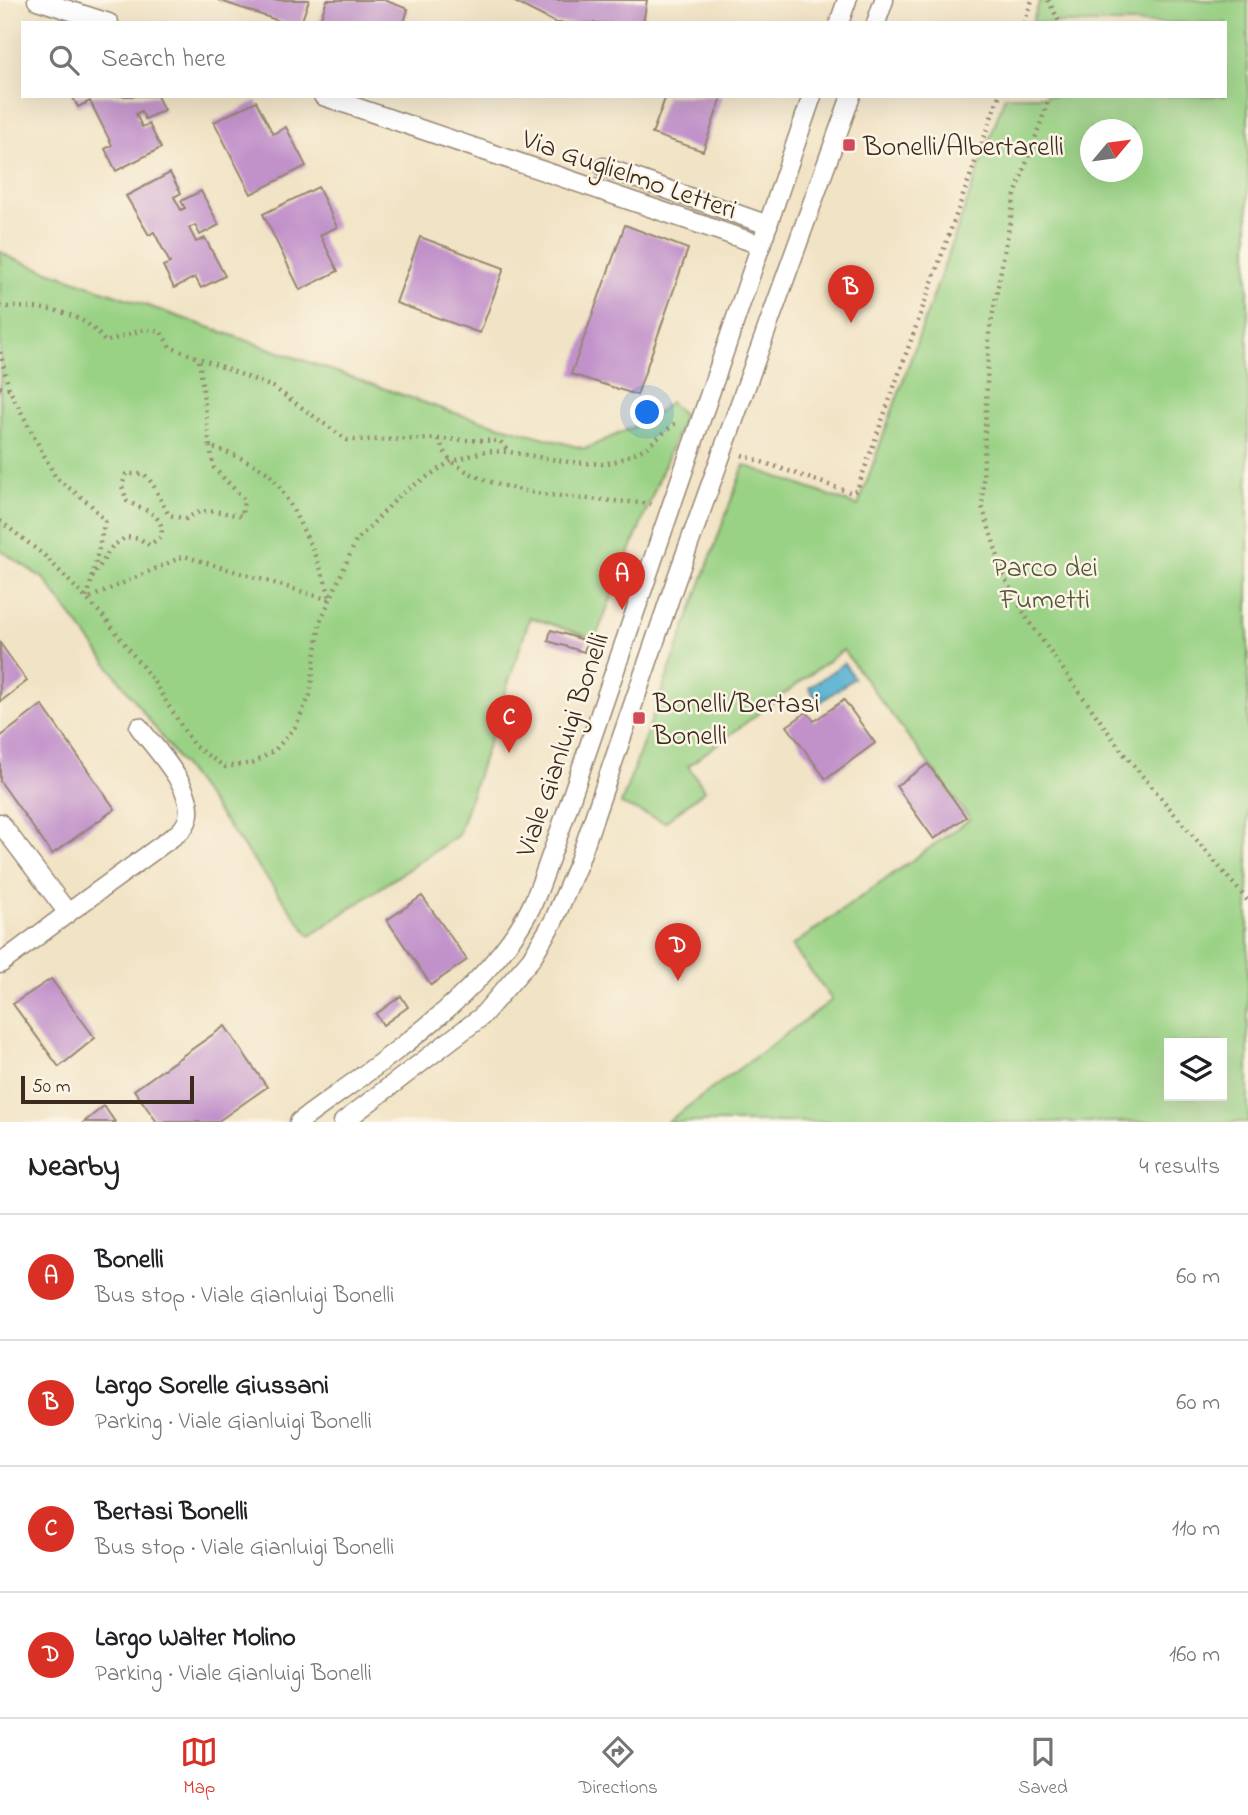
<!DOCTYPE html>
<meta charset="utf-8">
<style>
body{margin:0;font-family:"Indie Flower",sans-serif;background:#f2f2f2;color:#202124}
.controls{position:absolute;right:21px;bottom:21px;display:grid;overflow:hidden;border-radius:0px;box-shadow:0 7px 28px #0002}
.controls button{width:63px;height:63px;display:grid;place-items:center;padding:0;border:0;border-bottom:2px solid #e0e0e0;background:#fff;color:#202124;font:35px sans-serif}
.compass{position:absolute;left:1080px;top:119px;width:63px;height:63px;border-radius:50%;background:#fff;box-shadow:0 7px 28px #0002;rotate:61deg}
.scale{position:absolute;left:21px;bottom:18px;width:173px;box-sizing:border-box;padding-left:7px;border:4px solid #3b2a1e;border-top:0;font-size:19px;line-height:24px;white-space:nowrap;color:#3b2a1e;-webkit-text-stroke:5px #fcf5e5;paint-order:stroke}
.you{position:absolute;left:648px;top:413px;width:24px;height:24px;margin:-18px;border:5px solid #fff;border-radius:50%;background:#1a73e8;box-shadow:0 0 0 10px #1a73e833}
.badge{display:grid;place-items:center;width:46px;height:46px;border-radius:50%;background:#d93025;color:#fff;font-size:23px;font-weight:700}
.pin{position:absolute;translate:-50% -58px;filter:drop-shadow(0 2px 4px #0008)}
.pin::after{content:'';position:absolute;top:37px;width:24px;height:21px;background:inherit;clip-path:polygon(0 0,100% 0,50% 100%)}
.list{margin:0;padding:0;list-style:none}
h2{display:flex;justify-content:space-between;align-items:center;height:91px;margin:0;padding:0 28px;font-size:30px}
h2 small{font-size:23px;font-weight:400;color:#757577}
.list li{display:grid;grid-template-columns:46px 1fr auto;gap:21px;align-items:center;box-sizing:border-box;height:126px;padding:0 28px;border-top:2px solid #e0e0e0}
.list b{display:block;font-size:26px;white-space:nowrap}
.list p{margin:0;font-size:23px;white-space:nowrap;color:#757577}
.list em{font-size:23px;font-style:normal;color:#757577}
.icon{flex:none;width:38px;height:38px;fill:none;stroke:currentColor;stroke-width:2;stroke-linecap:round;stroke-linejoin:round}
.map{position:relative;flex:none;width:1248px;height:1122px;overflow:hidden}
.search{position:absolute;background:#fff;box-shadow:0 7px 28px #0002;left:21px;right:21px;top:21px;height:77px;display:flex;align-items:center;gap:18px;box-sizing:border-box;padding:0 24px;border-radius:0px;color:#757577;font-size:26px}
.sheet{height:595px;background:#fff}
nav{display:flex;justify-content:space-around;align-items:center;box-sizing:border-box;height:98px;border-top:2px solid #e0e0e0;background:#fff;font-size:19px;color:#757577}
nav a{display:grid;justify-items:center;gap:4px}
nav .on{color:#d93025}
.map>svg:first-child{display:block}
.green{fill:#9ad285;stroke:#6a7e52;stroke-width:2;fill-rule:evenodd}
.water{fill:#54b0d2;stroke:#486d78;stroke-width:2}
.building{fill:#c191ca}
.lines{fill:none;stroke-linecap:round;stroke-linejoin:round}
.street-casing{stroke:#968672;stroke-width:21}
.path{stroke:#968672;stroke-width:4.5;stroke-dasharray:2 5;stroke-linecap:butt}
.street{stroke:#fff;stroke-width:18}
.poi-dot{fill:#d1495b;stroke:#fcf5e5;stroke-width:2.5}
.labels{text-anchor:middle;stroke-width:5;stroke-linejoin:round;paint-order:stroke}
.poi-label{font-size:28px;fill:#3b2a1e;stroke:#fcf5e5;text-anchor:start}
.street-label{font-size:28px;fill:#3b2a1e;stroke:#fcf5e5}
.park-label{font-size:28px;fill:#535438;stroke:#fcf5e5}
</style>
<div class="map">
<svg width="1248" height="1122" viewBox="0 0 1248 1122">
<rect width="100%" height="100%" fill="#fcf5e5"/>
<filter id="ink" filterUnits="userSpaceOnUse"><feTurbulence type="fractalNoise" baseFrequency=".0143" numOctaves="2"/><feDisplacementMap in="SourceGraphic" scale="14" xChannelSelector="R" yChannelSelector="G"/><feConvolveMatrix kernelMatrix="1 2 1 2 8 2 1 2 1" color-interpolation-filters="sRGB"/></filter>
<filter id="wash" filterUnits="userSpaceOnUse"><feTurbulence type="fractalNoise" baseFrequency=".00686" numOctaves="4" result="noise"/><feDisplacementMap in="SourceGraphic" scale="28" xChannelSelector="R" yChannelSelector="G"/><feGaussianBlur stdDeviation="1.57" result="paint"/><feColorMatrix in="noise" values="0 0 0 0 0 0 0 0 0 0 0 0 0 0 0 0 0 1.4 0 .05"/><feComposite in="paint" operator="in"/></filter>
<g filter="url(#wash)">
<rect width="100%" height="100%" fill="#f1e3c5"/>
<g class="green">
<path d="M1040,0H1248V1122H667L832,1000L792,946L970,819L843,650L688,766L705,790L665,822L621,804L744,465L858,506L1005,96H1225V23H1032ZM1090,130H1132V172H1090ZM1222,1043V1096H1169V1043Z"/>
<polygon points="0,251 11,258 451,412 585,449 649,420 670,402 684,416 595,639 530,617 458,835 310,936 44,579 0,550"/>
</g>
<polygon class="water" points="844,663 854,678 819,703 809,688"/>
<g id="blocks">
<g class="building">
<polygon points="218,0 309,0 301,23 285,23"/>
<polygon points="327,0 384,0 408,9 404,23 319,23"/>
<polygon points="511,0 647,0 643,23 556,23"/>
<polygon points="72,96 157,96 164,110 145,119 141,111 136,114 142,127 149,124 161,148 116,171 105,149 112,145 90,101 78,107"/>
<polygon points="666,96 722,96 703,151 652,134"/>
<polygon points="256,101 273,134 286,127 306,166 251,194 214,122"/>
<polygon points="170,173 181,193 174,197 181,210 185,208 181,201 201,191 219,225 200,235 195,225 189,228 196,242 205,238 225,276 201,288 195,277 174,288 163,266 170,263 154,232 149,235 126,196"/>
<polygon points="318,187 337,227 320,235 338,271 300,290 263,214"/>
<polygon points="625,225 688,249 637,395 571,374"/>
<polygon points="420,237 504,268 480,333 396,303"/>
<polygon points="551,630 587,641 584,652 548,641"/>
<polygon points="0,643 27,681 0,702"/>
<polygon points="844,700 875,743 826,779 787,726 807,712 814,721"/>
<polygon points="42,705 115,809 52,854 0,781 0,737"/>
<polygon points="928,764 966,817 934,839 896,786"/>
<polygon points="422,896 467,960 431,985 387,920"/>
<polygon points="51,979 95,1038 59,1067 13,1004"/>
<polygon points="401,996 408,1007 383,1025 376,1014"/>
<polygon points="225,1026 267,1087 217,1122 157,1122 134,1090"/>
<polygon points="104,1106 115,1122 84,1122"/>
</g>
</g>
</g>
<g filter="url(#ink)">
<use href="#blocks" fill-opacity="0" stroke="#968672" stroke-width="2"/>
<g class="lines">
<defs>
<g id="street">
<polyline points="37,0 109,23"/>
<polyline points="839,23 847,0"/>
<polyline points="876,23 884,0"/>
<polyline points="323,96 761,245"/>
<polyline points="604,167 768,225"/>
<polyline points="0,823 68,913 0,964"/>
<path d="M68,913L178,833C212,805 158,753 139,727"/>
<path d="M299,1122C377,1064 482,998 529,911C540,890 547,865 556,842L812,96"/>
<polyline points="343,1122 481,1017 531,959 554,920 578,864 675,583 851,96"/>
</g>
</defs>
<use href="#street" class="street-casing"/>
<g class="path">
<polyline points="1048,0 1060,23"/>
<polyline points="1024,23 1032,0"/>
<polyline points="1050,96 1015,195 989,334 982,506 1005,579 1029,622 1124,754 1248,901"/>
<path d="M0,307C38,307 81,307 105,342L145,329L161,332L170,347L199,358"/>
<polyline points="0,352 9,389"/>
<path d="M0,387L9,389L56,478L89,503L105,521L87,599L184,556L330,600C328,577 286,489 269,474C259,465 224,450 210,447L199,358L273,387L347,440L437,439C442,446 446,456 452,461C496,499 595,498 651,504"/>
<polyline points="438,439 500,441 508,451"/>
<polyline points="742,455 852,493 857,490 999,96"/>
<polyline points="0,521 44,555 104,617 152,679 194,746 225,767 253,763 275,750 295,727 310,695 320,622 356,541 402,493 450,462 486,451 509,452 569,462 603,464 617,461 646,448 678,421"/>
<path d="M92,578L112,547L126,537L140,539L149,545L161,537C166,514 143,510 127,501L122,486L126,474H144C156,485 160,501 169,515L186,519C205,505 220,513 242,516L244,499L214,468L210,447"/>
</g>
<use href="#street" class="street"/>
</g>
</g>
<g class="poi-dot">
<rect x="842" y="138" width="14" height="14" rx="3.5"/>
<rect x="632" y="711" width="14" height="14" rx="3.5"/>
</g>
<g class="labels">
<g class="poi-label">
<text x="863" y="155">Bonelli/Albertarelli</text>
<text x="653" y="712">Bonelli/Bertasi<tspan x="653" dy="32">Bonelli</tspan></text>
</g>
<g class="street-label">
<text transform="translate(630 173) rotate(19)" y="10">Via Guglielmo Letteri</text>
<text transform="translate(561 744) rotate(-71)" y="10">Viale Gianluigi Bonelli</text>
</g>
<g class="park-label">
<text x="1045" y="576">Parco dei<tspan x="1045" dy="32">Fumetti</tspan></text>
</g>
</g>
</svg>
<div class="controls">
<button><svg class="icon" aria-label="layers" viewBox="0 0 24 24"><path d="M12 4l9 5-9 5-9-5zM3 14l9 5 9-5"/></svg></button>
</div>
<svg class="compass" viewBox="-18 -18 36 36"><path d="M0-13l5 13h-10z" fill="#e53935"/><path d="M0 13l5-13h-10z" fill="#757577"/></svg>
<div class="scale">50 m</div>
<div class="you"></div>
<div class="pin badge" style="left:622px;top:610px">A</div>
<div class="pin badge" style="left:851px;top:323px">B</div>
<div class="pin badge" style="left:509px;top:753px">C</div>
<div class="pin badge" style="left:678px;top:981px">D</div>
<div class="search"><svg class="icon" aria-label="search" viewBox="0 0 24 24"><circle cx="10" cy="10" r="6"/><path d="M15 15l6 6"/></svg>Search here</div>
</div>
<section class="sheet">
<h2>Nearby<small>4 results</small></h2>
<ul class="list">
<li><span class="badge">A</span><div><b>Bonelli</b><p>Bus stop · Viale Gianluigi Bonelli</p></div><em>60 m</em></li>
<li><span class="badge">B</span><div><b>Largo Sorelle Giussani</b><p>Parking · Viale Gianluigi Bonelli</p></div><em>60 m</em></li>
<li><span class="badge">C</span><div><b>Bertasi Bonelli</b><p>Bus stop · Viale Gianluigi Bonelli</p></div><em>110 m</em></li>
<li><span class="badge">D</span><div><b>Largo Walter Molino</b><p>Parking · Viale Gianluigi Bonelli</p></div><em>160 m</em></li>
</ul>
</section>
<nav>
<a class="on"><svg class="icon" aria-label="map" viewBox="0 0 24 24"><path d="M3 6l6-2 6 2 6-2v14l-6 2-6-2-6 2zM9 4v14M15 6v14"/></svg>Map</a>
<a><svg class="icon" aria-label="directions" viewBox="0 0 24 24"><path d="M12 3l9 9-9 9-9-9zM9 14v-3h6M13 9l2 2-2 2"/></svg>Directions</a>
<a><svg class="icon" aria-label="saved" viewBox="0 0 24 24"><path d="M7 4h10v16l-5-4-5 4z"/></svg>Saved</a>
</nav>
